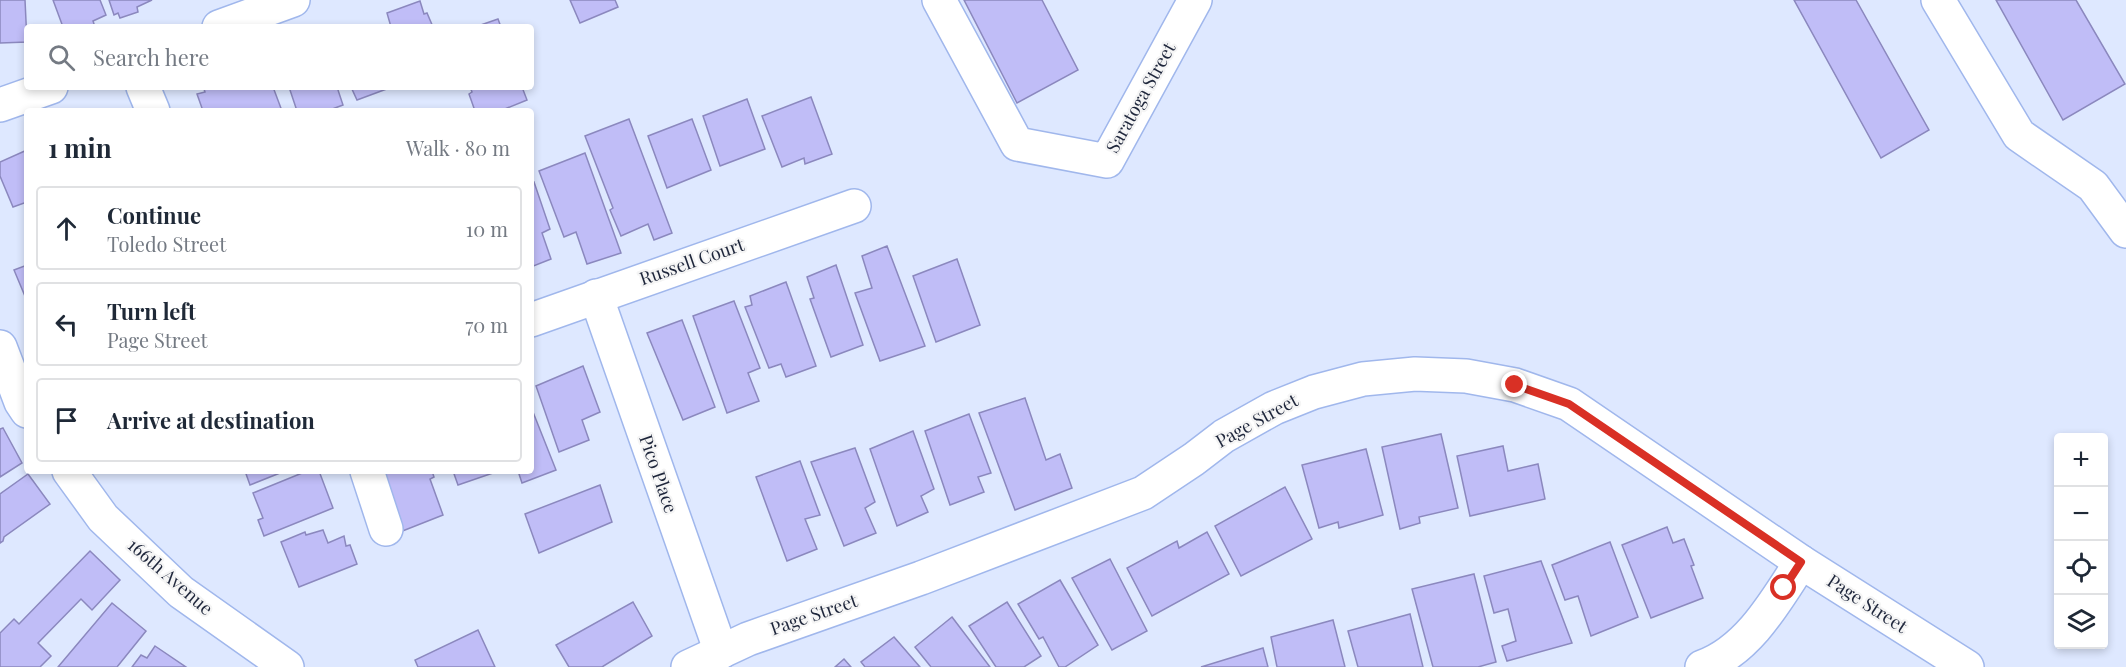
<!DOCTYPE html>
<meta charset="utf-8">
<style>
body{margin:0;font-family:"Playfair Display",serif;background:#f6f6f7;color:#1f2937}
.controls{position:absolute;right:18px;bottom:18px;display:grid;overflow:hidden;border-radius:6px;box-shadow:0 3px 9px #0003}
.controls button{width:54px;height:54px;display:grid;place-items:center;padding:0;border:0;border-bottom:2px solid #e0e1e3;background:#fff;color:#1f2937;font:30px sans-serif}
.stop{position:absolute;width:18px;height:18px;margin:-14px;border:4px solid #d93025;border-radius:50%;background:#fff}
.stop.end{background:#d93025;border-color:#fff;box-shadow:0 2px 6px #0008}
.list{margin:0;padding:0;list-style:none}
h2{display:flex;justify-content:space-between;align-items:center;height:78px;margin:0;padding:0 24px;font-size:26px}
h2 small{font-size:20px;font-weight:400;color:#747a83}
.list li{display:grid;grid-template-columns:39px 1fr auto;gap:18px;align-items:center;box-sizing:border-box;height:84px;margin:0 12px 12px;padding:0 12px;border:2px solid #e0e1e3;border-radius:6px}
.list b{display:block;font-size:22px;white-space:nowrap}
.list p{margin:0;font-size:20px;white-space:nowrap;color:#747a83}
.list em{font-size:20px;font-style:normal;color:#747a83}
.icon{flex:none;width:33px;height:33px;fill:none;stroke:currentColor;stroke-width:2;stroke-linecap:round;stroke-linejoin:round}
.map{position:relative;flex:none;width:2126px;height:667px;overflow:hidden}
.search{position:absolute;background:#fff;box-shadow:0 3px 9px #0003;left:24px;top:24px;width:510px;height:66px;display:flex;align-items:center;gap:15px;box-sizing:border-box;padding:0 21px;border-radius:6px;color:#747a83;font-size:22px}
.panel{position:absolute;background:#fff;box-shadow:0 3px 9px #0003;left:24px;top:108px;width:510px;height:366px;border-radius:6px}
.map>svg:first-child{display:block}
.building{fill:#c0bdf7;stroke:#8b88be;stroke-width:1.5}
.lines{fill:none;stroke-linecap:round;stroke-linejoin:round}
.minor-casing{stroke:#a0b7ec;stroke-width:36}
.minor{stroke:#fff;stroke-width:33}
.route{stroke:#d93025;stroke-width:8}
.labels{text-anchor:middle;stroke-width:4.5;stroke-linejoin:round;paint-order:stroke}
.street-label{font-size:18px;fill:#1e263b;stroke:#f5f5f5}
</style>
<div class="map">
<svg width="2126" height="667" viewBox="0 0 2126 667">
<rect width="100%" height="100%" fill="#dee8ff"/>
<g class="building">
<polygon points="0,0 25,0 27,42 0,43"/>
<polygon points="53,0 100,0 106,15 93,21 95,27 63,27"/>
<polygon points="109,0 152,0 137,7 138,12 120,18 118,13 114,15"/>
<polygon points="570,0 615,0 618,7 580,23"/>
<polygon points="964,0 1042,0 1078,70 1017,103"/>
<polygon points="1794,0 1856,0 1929,130 1881,158"/>
<polygon points="1996,0 2076,0 2125,84 2063,120"/>
<polygon points="420,1 424,14 427,13 433,27 391,27 387,13"/>
<polygon points="498,19 501,27 475,27"/>
<polygon points="207,87 273,87 282,111 203,111 197,94 205,92 204,89"/>
<polygon points="289,87 337,87 343,105 327,111 297,111"/>
<polygon points="351,87 392,87 357,100"/>
<polygon points="470,87 522,87 527,100 500,111 475,111 469,94 472,92"/>
<polygon points="811,97 832,154 805,164 804,158 782,167 762,116"/>
<polygon points="747,99 765,149 720,166 703,116"/>
<polygon points="629,119 672,233 654,240 648,224 621,236 610,210 613,208 585,136"/>
<polygon points="692,119 711,170 667,188 648,136"/>
<polygon points="27,150 27,202 13,207 0,176 0,162"/>
<polygon points="585,153 621,253 587,264 576,232 564,237 539,171"/>
<polygon points="534,182 550,229 542,233 551,259 531,267 531,183"/>
<polygon points="887,246 925,346 880,361 855,293 872,288 862,256"/>
<polygon points="957,259 980,325 936,342 913,276"/>
<polygon points="27,265 27,301 14,270"/>
<polygon points="836,265 863,345 831,357 810,299 814,298 807,277"/>
<polygon points="786,282 816,366 786,377 781,364 769,368 745,307 752,305 750,296"/>
<polygon points="734,301 760,368 748,373 759,401 727,413 693,316"/>
<polygon points="682,320 715,407 683,420 647,333"/>
<polygon points="583,366 600,412 582,420 589,440 559,452 536,386"/>
<polygon points="1025,398 1046,460 1060,454 1072,488 1015,510 979,413"/>
<polygon points="531,407 556,470 522,483 518,471 531,471"/>
<polygon points="969,414 991,473 978,477 984,492 950,505 925,431"/>
<polygon points="3,428 22,463 0,477 0,429"/>
<polygon points="913,431 934,489 921,496 928,512 897,526 870,449"/>
<polygon points="1441,434 1458,508 1419,517 1420,523 1400,529 1382,447"/>
<polygon points="1503,446 1508,471 1538,464 1545,499 1470,516 1457,456"/>
<polygon points="855,448 875,502 865,508 876,533 844,546 811,462"/>
<polygon points="1366,449 1383,515 1339,528 1338,522 1319,528 1302,465"/>
<polygon points="800,461 820,515 805,519 817,549 787,561 756,477"/>
<polygon points="245,471 285,471 250,485"/>
<polygon points="307,471 319,471 333,508 264,536 258,520 263,518 253,493"/>
<polygon points="378,471 432,471 434,477 430,479 443,515 400,532"/>
<polygon points="453,471 496,471 496,472 458,485"/>
<polygon points="28,474 50,504 4,537 3,541 0,543 0,494"/>
<polygon points="600,485 612,522 539,553 525,514"/>
<polygon points="1285,487 1312,539 1241,576 1215,526"/>
<polygon points="1667,527 1673,543 1684,539 1694,565 1691,566 1703,598 1651,618 1622,545"/>
<polygon points="323,530 328,543 344,536 346,546 350,545 357,564 299,587 281,542 305,532 306,535"/>
<polygon points="1207,532 1229,574 1152,616 1127,568 1177,541 1179,548"/>
<polygon points="1610,542 1638,617 1591,636 1578,596 1565,600 1552,565"/>
<polygon points="90,551 120,580 92,610 81,599 38,643 51,656 40,667 0,667 0,633 14,619 19,624"/>
<polygon points="1110,559 1147,631 1112,650 1072,578"/>
<polygon points="1541,561 1572,643 1507,661 1502,646 1516,641 1508,609 1494,613 1484,576"/>
<polygon points="1474,574 1496,662 1478,667 1433,667 1412,589"/>
<polygon points="1060,580 1098,645 1065,667 1059,667 1043,637 1039,639 1018,604"/>
<polygon points="633,602 652,636 602,667 569,667 556,645"/>
<polygon points="1007,602 1041,656 1024,667 996,667 969,626"/>
<polygon points="112,603 146,631 117,667 58,667"/>
<polygon points="1410,614 1423,667 1358,667 1348,631"/>
<polygon points="952,617 990,667 931,667 915,647"/>
<polygon points="1333,620 1345,667 1277,667 1271,637"/>
<polygon points="478,630 495,667 418,667 415,660"/>
<polygon points="894,637 920,667 865,667 861,662"/>
<polygon points="155,646 186,667 132,667 141,655 147,658"/>
<polygon points="1263,648 1268,667 1201,667"/>
<polygon points="844,659 851,667 835,667"/>
</g>
<g class="lines">
<defs>
<g id="minor">
<polyline points="939,0 1017,144 1107,161 1195,0"/>
<polyline points="1938,0 2019,135 2093,186 2126,231"/>
<polyline points="219,27 293,0"/>
<polyline points="143,87 153,111"/>
<polyline points="0,105 51,87"/>
<polyline points="596,296 721,652"/>
<polyline points="531,320 854,206"/>
<polyline points="0,347 21,402 27,411"/>
<polyline points="69,471 103,518 181,592 287,667"/>
<polyline points="367,471 386,529"/>
<polyline points="688,667 748,639 921,578 1143,493 1194,459 1224,436 1274,408 1314,392 1363,379 1415,374 1466,376 1515,385 1569,404 1801,562 1967,667"/>
<path d="M1702,667C1748,651 1776,601 1801,562"/>
</g>
</defs>
<use href="#minor" class="minor-casing"/>
<use href="#minor" class="minor"/>
</g>
<g class="lines">
<polyline class="route" points="1515,385 1569,404 1801,562 1784,588"/>
</g>
<g class="labels">
<g class="street-label">
<text transform="translate(1141 98) rotate(-61)" y="6">Saratoga Street</text>
<text transform="translate(692 262) rotate(-19)" y="6">Russell Court</text>
<text transform="translate(1257 421) rotate(-29)" y="6">Page Street</text>
<text transform="translate(658 474) rotate(71)" y="6">Pico Place</text>
<text transform="translate(170 577) rotate(41)" y="6">166th Avenue</text>
<text transform="translate(1867 604) rotate(33)" y="6">Page Street</text>
<text transform="translate(814 615) rotate(-19)" y="6">Page Street</text>
</g>
</g>
</svg>
<div class="controls">
<button>+</button>
<button>−</button>
<button><svg class="icon" aria-label="locate" viewBox="0 0 24 24"><circle cx="12" cy="12" r="6"/><path d="M12 2v4M12 18v4M2 12h4M18 12h4"/></svg></button>
<button><svg class="icon" aria-label="layers" viewBox="0 0 24 24"><path d="M12 4l9 5-9 5-9-5zM3 14l9 5 9-5"/></svg></button>
</div>
<div class="stop" style="left:1784px;top:588px"></div>
<div class="stop end" style="left:1515px;top:385px"></div>
<div class="search"><svg class="icon" aria-label="search" viewBox="0 0 24 24"><circle cx="10" cy="10" r="6"/><path d="M15 15l6 6"/></svg>Search here</div>
<section class="panel">
<h2>1 min<small>Walk · 80 m</small></h2>
<ul class="list">
<li><svg class="icon" aria-label="ahead" viewBox="0 0 24 24"><path d="M12 20V5M6 11l6-6 6 6"/></svg><div><b>Continue</b><p>Toledo Street</p></div><em>10 m</em></li>
<li><svg class="icon" aria-label="left" viewBox="0 0 24 24"><path d="M17 20v-9H6M10 6l-5 5 5 5"/></svg><div><b>Turn left</b><p>Page Street</p></div><em>70 m</em></li>
<li><svg class="icon" aria-label="arrive" viewBox="0 0 24 24"><path d="M6 21V4h12l-3 4 3 4H6"/></svg><div><b>Arrive at destination</b></div></li>
</ul>
</section>
</div>
